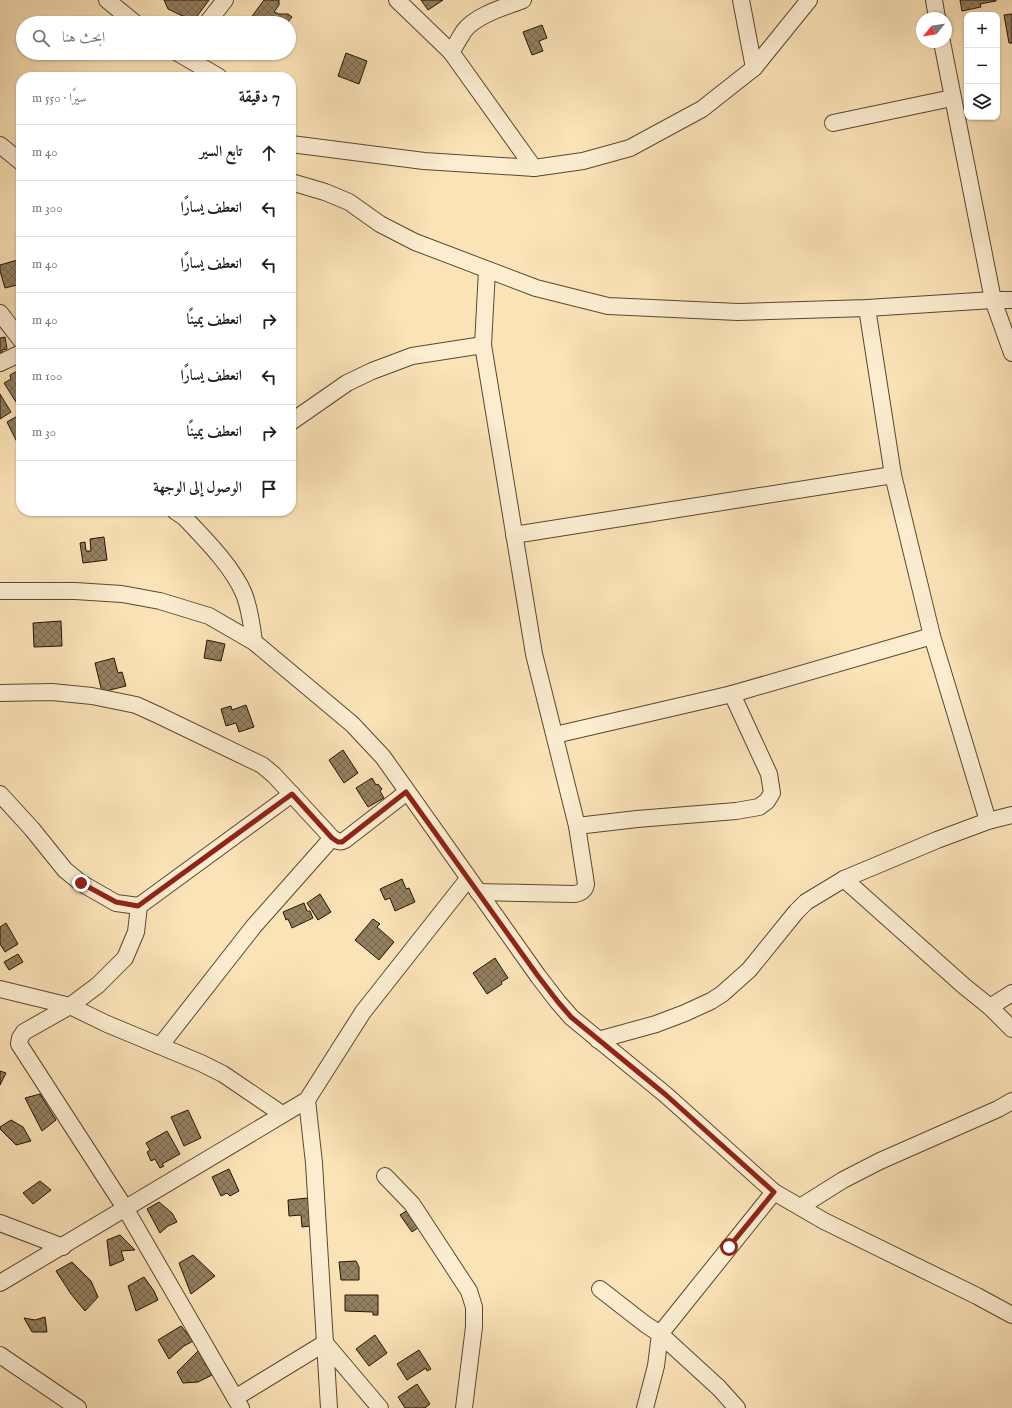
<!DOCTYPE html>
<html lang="ar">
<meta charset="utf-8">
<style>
body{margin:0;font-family:"IM FELL English",Amiri,serif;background:#f2f2f2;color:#202124;direction:rtl}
.controls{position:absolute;right:12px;top:12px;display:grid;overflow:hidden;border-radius:8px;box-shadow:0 1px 3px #0004}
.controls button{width:36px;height:36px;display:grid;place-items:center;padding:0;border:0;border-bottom:1px solid #e0e0e0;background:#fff;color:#202124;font:20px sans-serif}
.compass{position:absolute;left:916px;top:12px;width:36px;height:36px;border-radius:50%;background:#fff;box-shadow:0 1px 3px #0004;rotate:240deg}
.stop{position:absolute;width:12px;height:12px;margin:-9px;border:3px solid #8f2418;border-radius:50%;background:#fff}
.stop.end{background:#8f2418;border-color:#fff;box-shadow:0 1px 4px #0008}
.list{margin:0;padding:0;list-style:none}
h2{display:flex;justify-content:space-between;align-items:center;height:52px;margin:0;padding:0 16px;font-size:17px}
h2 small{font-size:13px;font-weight:400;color:#757577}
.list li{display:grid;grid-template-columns:26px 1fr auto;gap:12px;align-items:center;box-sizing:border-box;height:56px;padding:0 16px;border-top:1px solid #e0e0e0}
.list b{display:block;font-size:15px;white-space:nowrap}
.list em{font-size:13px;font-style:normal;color:#757577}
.icon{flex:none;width:22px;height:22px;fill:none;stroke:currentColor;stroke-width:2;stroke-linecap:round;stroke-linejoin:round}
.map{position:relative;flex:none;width:1012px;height:1408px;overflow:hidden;direction:ltr}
.search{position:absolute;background:#fff;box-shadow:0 1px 3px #0004;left:16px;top:16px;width:280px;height:44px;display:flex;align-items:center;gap:10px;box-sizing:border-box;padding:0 14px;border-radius:22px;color:#757577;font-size:15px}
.panel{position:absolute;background:#fff;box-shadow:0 1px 3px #0004;left:16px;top:72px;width:280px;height:444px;border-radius:16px;direction:rtl}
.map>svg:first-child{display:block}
.building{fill:url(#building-cross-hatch);stroke:#221503}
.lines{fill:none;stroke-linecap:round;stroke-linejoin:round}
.minor-casing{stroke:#584830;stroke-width:18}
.minor{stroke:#fcedd1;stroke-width:16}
.route{stroke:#8f2418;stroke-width:5}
</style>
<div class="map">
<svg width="1012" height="1408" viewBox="0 0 1012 1408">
<defs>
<pattern id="building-cross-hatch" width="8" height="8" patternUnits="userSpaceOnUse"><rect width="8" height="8" fill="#938061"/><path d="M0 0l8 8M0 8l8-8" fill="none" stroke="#78684e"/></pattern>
</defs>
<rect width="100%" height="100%" fill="#fbe3b8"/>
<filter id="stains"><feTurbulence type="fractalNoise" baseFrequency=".005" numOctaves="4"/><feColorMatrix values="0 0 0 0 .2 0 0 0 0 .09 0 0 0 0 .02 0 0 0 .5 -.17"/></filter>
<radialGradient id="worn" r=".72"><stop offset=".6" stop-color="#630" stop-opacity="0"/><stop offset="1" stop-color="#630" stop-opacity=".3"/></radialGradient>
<g class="building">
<polygon points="164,0 209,0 195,19 191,20 168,9"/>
<polygon points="264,0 279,0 279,5 274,12 279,14 288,14 292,17 287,23 247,23"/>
<polygon points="421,0 443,0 428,10"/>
<polygon points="960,0 996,0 996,1 980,4 981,7 962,11"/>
<polygon points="1012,14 1012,43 1009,43 1004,15"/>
<polygon points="542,25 547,38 539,41 543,51 532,55 523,32"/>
<polygon points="346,53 367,61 359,84 338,76"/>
<polygon points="21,259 21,284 5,288 0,271 0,265"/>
<polygon points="5,337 7,349 2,350 4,361 0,362 0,338"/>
<polygon points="21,369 21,399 16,402 4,383 11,379 10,375"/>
<polygon points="0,394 11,412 0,419"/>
<polygon points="21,414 21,440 17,442 7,422"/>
<polygon points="104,537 107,560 83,563 80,543 85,542 86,551 91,551 90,539"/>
<polygon points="61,621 62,646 34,647 33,623"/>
<polygon points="207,640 225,644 221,661 204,658"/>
<polygon points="114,658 118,673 122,672 126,686 102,692 95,663"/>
<polygon points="246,705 254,727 239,732 236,723 226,726 221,709 231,706 232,710"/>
<polygon points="343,750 358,773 344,783 329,760"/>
<polygon points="372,778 376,785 378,784 382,789 380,791 384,798 368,807 356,788"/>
<polygon points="402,879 406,889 409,888 415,902 395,911 390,898 385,900 380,889"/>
<polygon points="320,894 331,912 318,920 307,903"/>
<polygon points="304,903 307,911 310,911 313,918 292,928 288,919 286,920 283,912"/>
<polygon points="373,919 380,924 377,927 394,942 379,960 355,940"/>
<polygon points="6,923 18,944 5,952 0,944 0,927"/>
<polygon points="18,954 23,962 9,970 4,962"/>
<polygon points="495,958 508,978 501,982 502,984 487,994 473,973"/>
<polygon points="0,1071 6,1073 0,1085"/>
<polygon points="40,1094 56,1120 42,1131 25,1098"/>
<polygon points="188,1110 201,1138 184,1146 171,1117"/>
<polygon points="11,1120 23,1127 31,1141 16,1145 0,1129 0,1127"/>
<polygon points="167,1131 180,1154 162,1164 164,1166 160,1168 155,1159 151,1161 147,1152 150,1150 146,1143"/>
<polygon points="229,1169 239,1191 230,1196 227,1193 221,1196 212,1177"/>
<polygon points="40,1181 51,1190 33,1204 23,1193"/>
<polygon points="308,1198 311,1226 302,1227 301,1215 289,1216 288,1200"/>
<polygon points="159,1202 172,1213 177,1222 168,1226 160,1233 147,1209"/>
<polygon points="411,1208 419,1227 412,1232 400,1215"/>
<polygon points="120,1235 135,1250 121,1251 124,1260 110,1266 107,1240"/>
<polygon points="193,1255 215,1276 191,1294 179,1263"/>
<polygon points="356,1261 359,1267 359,1280 341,1280 339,1262"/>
<polygon points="72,1262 91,1281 98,1297 85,1311 71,1294 56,1271"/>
<polygon points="144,1277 154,1291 158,1300 136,1311 128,1286"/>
<polygon points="345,1295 378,1295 378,1315 373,1315 373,1312 345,1311"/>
<polygon points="45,1317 47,1332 32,1332 24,1318 35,1320"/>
<polygon points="181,1326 193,1341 184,1346 169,1359 158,1340"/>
<polygon points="375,1335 387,1353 369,1366 356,1349"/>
<polygon points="419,1350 431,1369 427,1371 426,1368 407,1380 397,1364"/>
<polygon points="198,1351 212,1375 198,1382 183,1383 177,1372"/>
<polygon points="417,1384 430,1404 425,1408 405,1408 398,1397"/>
</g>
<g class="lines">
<defs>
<g id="minor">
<polyline points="107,0 135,23"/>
<polyline points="397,0 451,52"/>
<path d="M523,0C505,7 476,15 464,31C460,37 456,45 451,52L534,168"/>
<polyline points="741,0 754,68"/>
<polyline points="934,0 937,18"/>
<polyline points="207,23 225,0"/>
<polyline points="942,42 993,300 1012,353"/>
<polyline points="178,53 219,77"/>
<polyline points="833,123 952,98"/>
<polyline points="291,144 424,161 534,168 583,161 630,148 702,109 754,68 809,0"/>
<polyline points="0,145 21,162"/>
<polyline points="291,182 325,192 349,202 380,224 415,242 536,288 608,306 738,312 867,308 993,300 1012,300"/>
<polyline points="867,308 893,475 932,636 988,821"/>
<polyline points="0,313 21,340"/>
<polyline points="0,363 21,353"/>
<polyline points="291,422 347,383 372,371 412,356 483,345"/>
<path d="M175,511L184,517C204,538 233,567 244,594C250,609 252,626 254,642"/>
<polyline points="514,535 893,475"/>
<polyline points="0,591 75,591 122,594 160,601 209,616 254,642 352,724 383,757 538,976 558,1002 571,1017 666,1095 774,1192 824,1221 977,1296 1012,1315"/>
<path d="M0,693L52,692L92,696L136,705L158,715L262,765L274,775L332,838C337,841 340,843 345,840L407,792"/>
<polyline points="555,735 732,694 932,636"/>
<polyline points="0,794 32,829 65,870 81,883 116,903 139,906"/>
<polyline points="577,826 637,819 736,811 759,807 767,801 772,793 769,774 732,694"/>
<polyline points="844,879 964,986 990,1007 1012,1029"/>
<path d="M478,892L574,894C580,893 585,891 586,884L577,826L534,654L483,345L487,270"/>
<polyline points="0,989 70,1006 107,1024 201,1063 223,1074 282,1114"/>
<polyline points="990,1007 1012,993"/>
<polyline points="598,1040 656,1024 685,1013 711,1001 722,994 749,970 796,912 806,902 844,879 937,840 988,821 1012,815"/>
<polyline points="160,1046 254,926 332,838"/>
<polyline points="385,1176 412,1204 469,1291 474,1307 474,1327 464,1408"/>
<polyline points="800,1207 843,1180 880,1161 998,1109 1012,1101"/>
<polyline points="0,1223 63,1247"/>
<polyline points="0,1283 307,1100 363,1012 468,879"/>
<polyline points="600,1289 645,1324 660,1334 774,1192"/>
<polyline points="660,1334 719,1388 737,1408"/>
<polyline points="0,1355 78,1408"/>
<polyline points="235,1398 325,1343 314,1163 307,1100"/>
<polyline points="241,1408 125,1208 19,1044 20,1038 24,1032 70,1006 98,985 125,958 136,932 139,906 292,794"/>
<polyline points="329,1408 325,1343 380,1408"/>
<polyline points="645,1408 656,1366 660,1334"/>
</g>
</defs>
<use href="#minor" class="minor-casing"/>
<use href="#minor" class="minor"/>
</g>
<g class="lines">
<polyline class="route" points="81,883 116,902 138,906 292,794 332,838 338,842 342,842 406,792 538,976 558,1002 571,1017 666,1095 774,1192 729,1247"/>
</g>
<rect width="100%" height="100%" filter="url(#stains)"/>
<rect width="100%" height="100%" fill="url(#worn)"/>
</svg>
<div class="controls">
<button>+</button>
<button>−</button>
<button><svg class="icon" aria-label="layers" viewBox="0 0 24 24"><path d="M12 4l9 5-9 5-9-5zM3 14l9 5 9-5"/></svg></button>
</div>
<svg class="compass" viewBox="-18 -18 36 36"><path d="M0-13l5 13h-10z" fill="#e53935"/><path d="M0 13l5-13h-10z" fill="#757577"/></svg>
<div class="stop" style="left:729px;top:1247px"></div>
<div class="stop end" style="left:81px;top:883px"></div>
<div class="search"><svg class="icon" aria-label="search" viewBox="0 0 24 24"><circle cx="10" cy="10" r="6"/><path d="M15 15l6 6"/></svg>ابحث هنا</div>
<section class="panel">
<h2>7 دقيقة<small>سيرًا · 550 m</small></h2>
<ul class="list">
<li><svg class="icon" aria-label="ahead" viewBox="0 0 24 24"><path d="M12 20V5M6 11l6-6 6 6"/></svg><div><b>تابع السير</b></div><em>40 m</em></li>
<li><svg class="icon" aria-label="left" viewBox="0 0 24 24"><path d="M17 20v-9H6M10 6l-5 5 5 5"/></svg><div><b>انعطف يسارًا</b></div><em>300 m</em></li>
<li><svg class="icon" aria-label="left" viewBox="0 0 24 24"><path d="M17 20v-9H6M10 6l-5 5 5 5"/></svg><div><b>انعطف يسارًا</b></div><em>40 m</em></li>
<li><svg class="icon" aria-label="right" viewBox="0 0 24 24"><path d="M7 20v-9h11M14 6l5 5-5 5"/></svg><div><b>انعطف يمينًا</b></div><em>40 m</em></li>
<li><svg class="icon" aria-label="left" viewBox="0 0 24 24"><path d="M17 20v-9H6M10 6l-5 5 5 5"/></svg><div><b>انعطف يسارًا</b></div><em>100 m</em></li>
<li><svg class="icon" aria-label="right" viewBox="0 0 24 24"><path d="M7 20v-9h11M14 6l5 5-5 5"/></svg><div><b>انعطف يمينًا</b></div><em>30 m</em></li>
<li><svg class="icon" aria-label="arrive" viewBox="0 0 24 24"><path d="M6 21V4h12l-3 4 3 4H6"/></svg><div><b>الوصول إلى الوجهة</b></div></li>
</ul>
</section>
</div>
